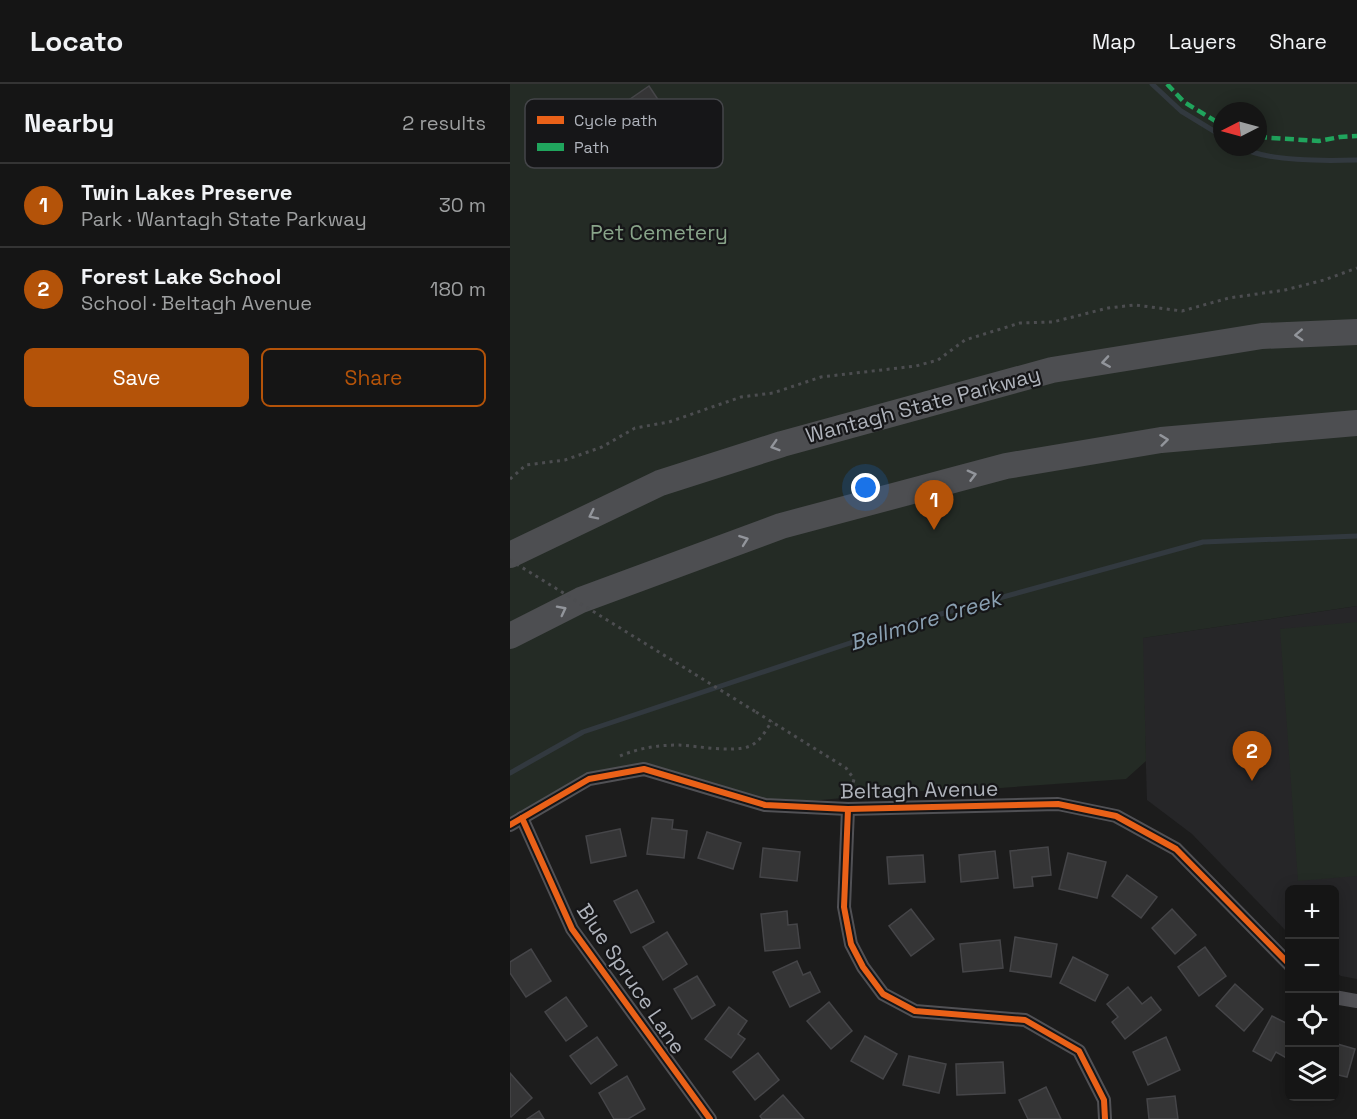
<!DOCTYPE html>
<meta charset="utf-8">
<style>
body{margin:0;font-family:"Space Grotesk",sans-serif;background:#1e1e1e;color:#f1f3f6}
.controls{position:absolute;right:18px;bottom:18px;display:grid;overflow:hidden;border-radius:9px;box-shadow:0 3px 15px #0003}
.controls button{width:54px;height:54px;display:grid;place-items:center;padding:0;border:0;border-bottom:2px solid #343434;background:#151515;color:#f1f3f6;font:30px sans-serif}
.compass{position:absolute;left:703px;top:18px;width:54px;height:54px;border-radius:50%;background:#151515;box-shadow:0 3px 15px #0003;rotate:264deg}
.you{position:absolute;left:356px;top:404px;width:21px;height:21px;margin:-15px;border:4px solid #fff;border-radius:50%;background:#1a73e8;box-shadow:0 0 0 9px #1a73e833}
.badge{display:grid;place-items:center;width:39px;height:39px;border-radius:50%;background:#b45309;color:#fff;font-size:20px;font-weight:700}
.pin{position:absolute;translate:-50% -50px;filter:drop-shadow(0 2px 3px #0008)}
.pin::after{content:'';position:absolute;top:32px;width:21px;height:18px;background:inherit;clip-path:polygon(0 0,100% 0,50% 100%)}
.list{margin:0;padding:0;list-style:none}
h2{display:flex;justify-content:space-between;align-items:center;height:78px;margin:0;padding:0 24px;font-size:26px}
h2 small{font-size:20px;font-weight:400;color:#9d9fa0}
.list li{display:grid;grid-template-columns:39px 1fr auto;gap:18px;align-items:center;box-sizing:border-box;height:84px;padding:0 24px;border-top:2px solid #343434}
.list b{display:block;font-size:22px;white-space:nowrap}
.list p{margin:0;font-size:20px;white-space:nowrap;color:#9d9fa0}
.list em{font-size:20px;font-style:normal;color:#9d9fa0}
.actions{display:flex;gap:12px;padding:18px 24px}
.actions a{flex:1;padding:14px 0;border:2px solid #b45309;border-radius:9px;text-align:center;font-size:21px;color:#b45309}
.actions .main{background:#b45309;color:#fff}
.icon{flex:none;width:33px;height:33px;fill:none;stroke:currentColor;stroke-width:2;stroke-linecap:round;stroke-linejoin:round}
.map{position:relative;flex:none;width:847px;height:1035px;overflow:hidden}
header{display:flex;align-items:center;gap:36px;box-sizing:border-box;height:84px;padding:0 30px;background:#151515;border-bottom:2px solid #343434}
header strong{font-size:28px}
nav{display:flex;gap:33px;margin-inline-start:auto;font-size:21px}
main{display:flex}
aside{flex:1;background:#151515}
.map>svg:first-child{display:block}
.built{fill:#262628}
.green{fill:#242b25;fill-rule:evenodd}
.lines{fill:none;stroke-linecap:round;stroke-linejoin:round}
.stream{stroke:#32393f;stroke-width:5}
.building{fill:#353536;stroke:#454548;stroke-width:1.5}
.path{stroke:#4c4d50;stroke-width:3;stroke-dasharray:3 4.5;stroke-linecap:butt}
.street{stroke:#515155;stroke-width:14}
.highway{stroke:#4d4e51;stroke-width:26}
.path-bridge{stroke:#4c4d50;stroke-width:3;stroke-dasharray:3 4.5;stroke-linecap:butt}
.quiet{stroke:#20a55d;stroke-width:4.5;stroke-dasharray:9 4.5;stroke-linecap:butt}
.cycleway-casing{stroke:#161618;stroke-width:10}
.cycleway{stroke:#ea6118;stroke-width:6}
.oneway{stroke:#92959b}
.labels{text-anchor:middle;stroke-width:4.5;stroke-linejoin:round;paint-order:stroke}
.park-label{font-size:21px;fill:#88a489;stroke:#161618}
.street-label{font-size:21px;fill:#afb3bb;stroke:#161618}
.water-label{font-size:22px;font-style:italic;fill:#8aa0b2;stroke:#161618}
.key{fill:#161618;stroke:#444549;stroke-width:1.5}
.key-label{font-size:16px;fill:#afb3bb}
</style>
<header>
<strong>Locato</strong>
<nav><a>Map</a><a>Layers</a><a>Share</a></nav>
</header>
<main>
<aside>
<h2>Nearby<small>2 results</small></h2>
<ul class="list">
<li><span class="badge">1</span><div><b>Twin Lakes Preserve</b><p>Park · Wantagh State Parkway</p></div><em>30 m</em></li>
<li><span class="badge">2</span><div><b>Forest Lake School</b><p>School · Beltagh Avenue</p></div><em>180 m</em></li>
</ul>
<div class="actions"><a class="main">Save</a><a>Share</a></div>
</aside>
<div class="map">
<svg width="847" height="1035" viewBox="0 0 847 1035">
<rect width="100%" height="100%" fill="#1c1c1c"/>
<polygon class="built" points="847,522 847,895 831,892 825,888 824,806 780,806 779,850 682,750 637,716 632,554"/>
<g class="green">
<path d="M0,0H847V522L633,554L636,677L616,695L432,708L411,707L255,721L134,685L79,695L0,741ZM712,27H748V63H712Z"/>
<polygon points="847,538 847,792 788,797 770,545"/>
</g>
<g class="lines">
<g class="stream">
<polyline points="642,0 671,27 712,52"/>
<path d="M731,63C756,78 817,77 847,76"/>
<polyline points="0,689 73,648 409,536 693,458 847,452"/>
</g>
</g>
<g class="building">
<polygon points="139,2 153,23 96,63 89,53 95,49 87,38"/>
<polygon points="142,734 163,736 162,745 177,747 174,774 137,770"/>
<polygon points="110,745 116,772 81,779 76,752"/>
<polygon points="197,748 231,759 223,785 188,774"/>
<polygon points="538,763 541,791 522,793 523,802 504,804 500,767"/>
<polygon points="253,764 290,768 287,797 250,793"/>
<polygon points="485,767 488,794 451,798 449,771"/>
<polygon points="558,769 596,778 587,814 549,805"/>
<polygon points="413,771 415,798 379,800 377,773"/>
<polygon points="617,791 647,813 631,834 602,812"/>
<polygon points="127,806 144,838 121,849 104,817"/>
<polygon points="401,825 424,855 401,872 379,842"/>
<polygon points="662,825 686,851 665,870 642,844"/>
<polygon points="277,827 278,841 287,840 290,864 255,867 251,830"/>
<polygon points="157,848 177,880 153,896 133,863"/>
<polygon points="505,853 547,860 541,893 500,887"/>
<polygon points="490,856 493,884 453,888 450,860"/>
<polygon points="695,863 716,892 689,912 668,883"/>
<polygon points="21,865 41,897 16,913 0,889 0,878"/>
<polygon points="563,873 598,891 585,917 550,899"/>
<polygon points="287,877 293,891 300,888 310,908 280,923 263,888"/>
<polygon points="187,892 205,921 182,935 164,905"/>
<polygon points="725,900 753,925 734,947 706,922"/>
<polygon points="618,903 632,920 641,913 651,926 615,955 602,938 608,933 597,920"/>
<polygon points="56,913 77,942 56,957 35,928"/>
<polygon points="319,918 342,947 321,965 297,937"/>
<polygon points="219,923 237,937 228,950 235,955 221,974 195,955"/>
<polygon points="762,932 780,941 780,976 766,968 761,977 743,967"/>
<polygon points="355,952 387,970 373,995 341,977"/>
<polygon points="87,953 107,981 81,1000 60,972"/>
<polygon points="656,953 670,986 638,1001 623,968"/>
<polygon points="824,959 845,965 837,993 824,990"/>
<polygon points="248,969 269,996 245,1016 223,988"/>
<polygon points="399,972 436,980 429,1009 393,1001"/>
<polygon points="493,978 495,1009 447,1011 446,980"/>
<polygon points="0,989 22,1014 1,1033 0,1032"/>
<polygon points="117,992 135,1025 118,1035 104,1035 89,1009"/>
<polygon points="536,1003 551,1035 518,1035 509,1016"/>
<polygon points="273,1011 294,1035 252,1035 250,1032"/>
<polygon points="665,1012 668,1035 639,1035 637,1015"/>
<polygon points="29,1027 34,1035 17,1035"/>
</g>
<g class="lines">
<g class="path">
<polyline points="0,395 16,381 55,376 92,363 125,344 159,338 231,313 263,309 311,293 406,282 428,276 455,256 510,239 543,238 598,224 625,221 672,227 719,214 775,206 814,196 847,184"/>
<polyline points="246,628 336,684 344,695 341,709"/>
<path d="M110,672C129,664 148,661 169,661C188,662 223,669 240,662C251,657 256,646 262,637"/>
</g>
<g class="street">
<polyline points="338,725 334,823 341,860 353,883 373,910 405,927 515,936 569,967 594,1016 595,1035"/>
<polyline points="12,734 62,845 200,1035"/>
<polyline points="0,741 79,695 134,685 255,721 338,725 548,720 606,732 666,765 780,881"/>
<polyline points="824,913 847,917"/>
</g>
<g class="highway">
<polyline points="0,471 150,399 272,360 542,286 752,252 847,248"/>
<polyline points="0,552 71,516 271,442 496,382 651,356 847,339"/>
</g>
<polyline class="path-bridge" points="0,476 246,628"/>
<g class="quiet">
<polyline points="657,0 674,18 712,41"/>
<polyline points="748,53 809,57 830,53 847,52"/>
</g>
<defs>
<g id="cycleway">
<polyline points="338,725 334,823 341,860 353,883 373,910 405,927 515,936 569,967 594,1016 595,1035"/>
<polyline points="12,734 62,845 200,1035"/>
<polyline points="0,741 79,695 134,685 255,721 338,725 548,720 606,732 666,765 780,881"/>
</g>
</defs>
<use href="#cycleway" class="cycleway-casing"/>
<use href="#cycleway" class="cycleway"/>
</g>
<defs><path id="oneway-chevron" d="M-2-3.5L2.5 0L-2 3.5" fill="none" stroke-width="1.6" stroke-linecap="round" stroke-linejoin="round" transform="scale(1.5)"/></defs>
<g class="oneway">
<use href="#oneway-chevron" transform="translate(789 251) rotate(177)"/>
<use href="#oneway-chevron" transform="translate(596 278) rotate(171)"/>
<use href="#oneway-chevron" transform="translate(654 356) rotate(-7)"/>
<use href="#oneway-chevron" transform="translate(265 362) rotate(163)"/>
<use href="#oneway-chevron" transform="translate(462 391) rotate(-15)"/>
<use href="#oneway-chevron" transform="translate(83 431) rotate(154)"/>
<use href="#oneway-chevron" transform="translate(234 456) rotate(-20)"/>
<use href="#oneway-chevron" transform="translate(52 526) rotate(-27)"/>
</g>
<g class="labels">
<g class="park-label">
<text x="149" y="156">Pet Cemetery</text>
</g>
<g class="street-label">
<text transform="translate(413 321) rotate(-15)" y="7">Wantagh State Parkway</text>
<text transform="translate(409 706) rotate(-1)" y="7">Beltagh Avenue</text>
<text transform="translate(121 895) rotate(56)" y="7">Blue Spruce Lane</text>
</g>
<g class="water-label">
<text transform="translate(415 536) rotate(-17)" y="8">Bellmore Creek</text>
</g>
</g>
<rect x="15" y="15" width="198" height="69" rx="9" class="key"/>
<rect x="27" y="32" width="27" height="8" fill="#ea6118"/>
<rect x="27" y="59" width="27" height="8" fill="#20a55d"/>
<g class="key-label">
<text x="64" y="42">Cycle path</text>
<text x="64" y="69">Path</text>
</g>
</svg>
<div class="controls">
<button>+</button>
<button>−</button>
<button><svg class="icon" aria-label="locate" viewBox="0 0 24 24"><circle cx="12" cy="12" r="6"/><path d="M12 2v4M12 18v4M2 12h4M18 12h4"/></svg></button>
<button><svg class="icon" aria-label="layers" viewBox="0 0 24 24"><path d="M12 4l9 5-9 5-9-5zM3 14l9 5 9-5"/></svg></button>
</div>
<svg class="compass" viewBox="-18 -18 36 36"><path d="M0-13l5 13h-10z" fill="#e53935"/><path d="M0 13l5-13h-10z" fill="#9d9fa0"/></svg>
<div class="you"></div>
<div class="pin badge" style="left:424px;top:446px">1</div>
<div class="pin badge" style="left:742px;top:697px">2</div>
</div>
</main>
